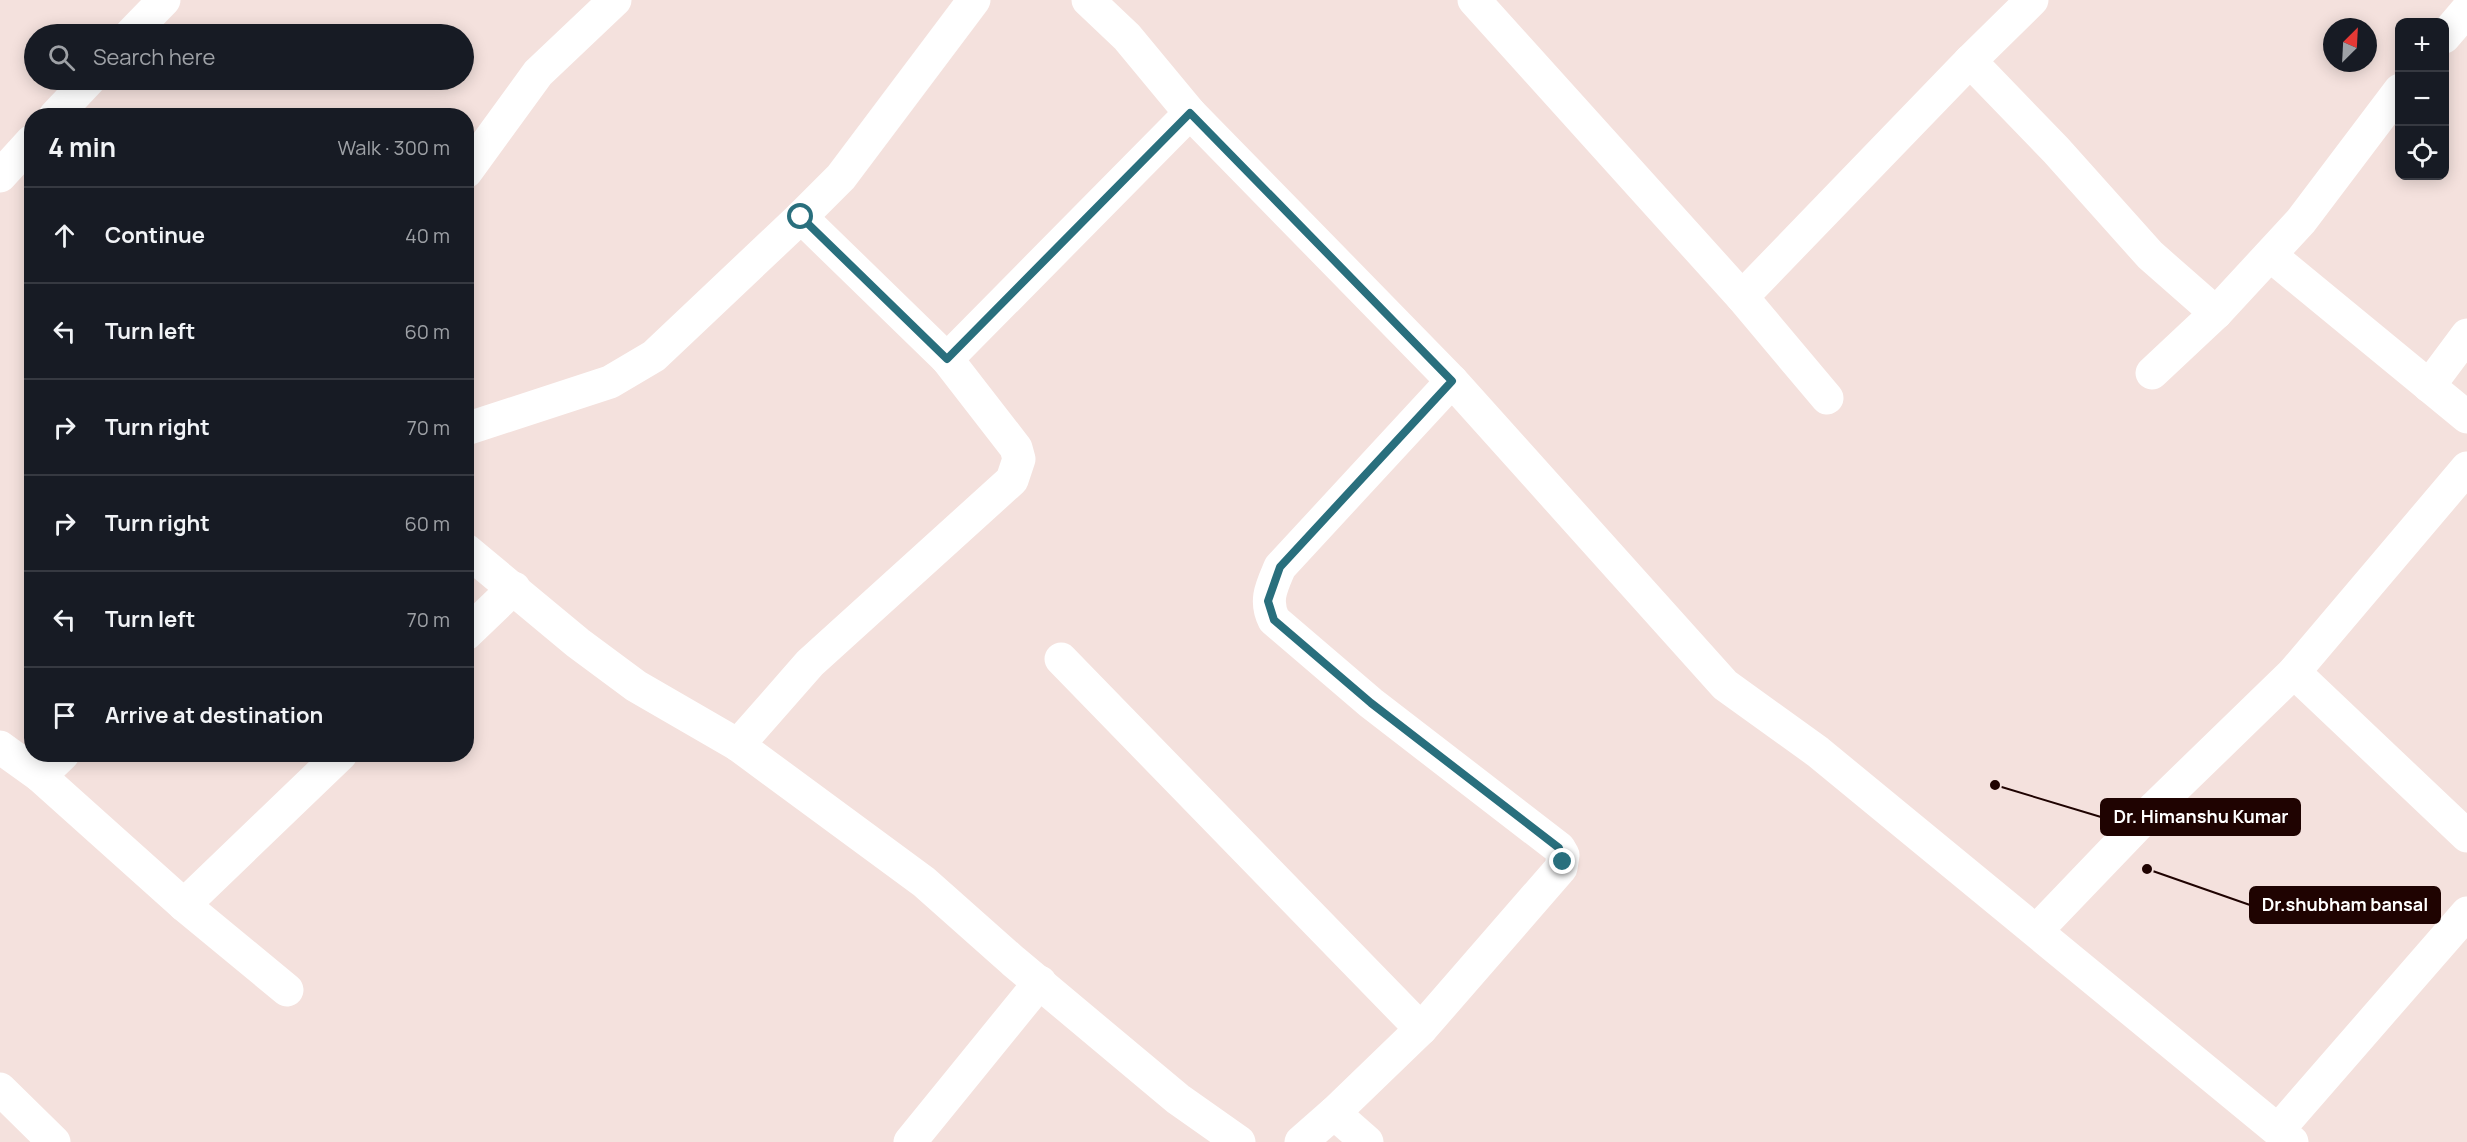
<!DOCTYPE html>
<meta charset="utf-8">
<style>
body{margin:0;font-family:Manrope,sans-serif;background:#242831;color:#f1f3f6}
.controls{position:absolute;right:18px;top:18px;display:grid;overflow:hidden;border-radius:12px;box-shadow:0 3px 15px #0003}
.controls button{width:54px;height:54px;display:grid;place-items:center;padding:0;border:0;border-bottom:2px solid #363941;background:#171b24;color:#f1f3f6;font:30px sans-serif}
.compass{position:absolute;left:2323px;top:18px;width:54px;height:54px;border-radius:50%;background:#171b24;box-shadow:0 3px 15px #0003;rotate:24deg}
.stop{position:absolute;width:18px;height:18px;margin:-14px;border:4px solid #296f7d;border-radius:50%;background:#fff}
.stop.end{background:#296f7d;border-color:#fff;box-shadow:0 2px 6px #0008}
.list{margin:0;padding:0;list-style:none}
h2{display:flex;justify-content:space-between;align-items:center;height:78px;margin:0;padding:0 24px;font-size:26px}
h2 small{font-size:20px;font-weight:400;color:#9ea1a6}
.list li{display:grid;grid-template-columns:39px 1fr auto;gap:18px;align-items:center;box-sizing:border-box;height:96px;padding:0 24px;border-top:2px solid #363941}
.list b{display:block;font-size:22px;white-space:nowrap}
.list em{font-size:20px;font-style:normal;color:#9ea1a6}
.icon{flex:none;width:33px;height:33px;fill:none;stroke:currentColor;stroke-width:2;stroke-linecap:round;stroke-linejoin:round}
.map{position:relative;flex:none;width:2467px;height:1142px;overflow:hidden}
.search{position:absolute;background:#171b24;box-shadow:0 3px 15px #0003;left:24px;top:24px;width:450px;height:66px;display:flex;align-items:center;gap:15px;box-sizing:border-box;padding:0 21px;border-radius:33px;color:#9ea1a6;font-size:22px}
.panel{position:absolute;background:#171b24;box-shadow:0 3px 15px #0003;left:24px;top:108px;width:450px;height:654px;border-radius:24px}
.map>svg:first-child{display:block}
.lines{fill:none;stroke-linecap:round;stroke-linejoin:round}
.street{stroke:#fff;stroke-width:33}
.route{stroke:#296f7d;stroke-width:8}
.leader{fill:none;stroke:#1f0301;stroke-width:2}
.callout-dot{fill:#1f0301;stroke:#f4e1dd;stroke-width:2}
.callout{fill:#1f0301;stroke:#1f0301;stroke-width:2}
.callout-label{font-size:18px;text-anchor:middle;font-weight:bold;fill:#fff}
</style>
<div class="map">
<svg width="2467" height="1142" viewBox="0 0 2467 1142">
<rect width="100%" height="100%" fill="#f4e1dd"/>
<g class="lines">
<g class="street">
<polyline points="1088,0 1127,37 1190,113 1452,381 1725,685 1818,752 2292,1142"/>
<polyline points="1474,0 1742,297 1827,398"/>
<polyline points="2032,0 1970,61 2056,150 2150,255 2216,313"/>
<polyline points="131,34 164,0"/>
<polyline points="2444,37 2467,10"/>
<polyline points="55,116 89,80"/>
<polyline points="466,172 538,73 615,0"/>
<polyline points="0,176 32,141"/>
<polyline points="801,217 841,177 974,0"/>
<polyline points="2270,255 2467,417"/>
<polyline points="1742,297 1970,61"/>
<polyline points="947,359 1190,113"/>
<polyline points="2152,373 2216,313 2301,221 2400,90"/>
<polyline points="2429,386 2467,335"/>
<polyline points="466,429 610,382 654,356 801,217 947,359 1016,448 1019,459 1012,480 810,663 738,745"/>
<polyline points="466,550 578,643 636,686 738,745 924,882 1013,961 1178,1099 1239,1142"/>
<polyline points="466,634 514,588"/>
<polyline points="1061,659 1421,1029"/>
<polyline points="2294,672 2467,836"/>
<polyline points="0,747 40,776 63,754"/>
<polyline points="40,776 184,905 287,990"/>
<polyline points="184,905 341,754"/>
<polyline points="2037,930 2156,806 2294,672 2467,468"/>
<polyline points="0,1089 54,1142"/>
<path d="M1334,1113L1421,1029L1561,868L1563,855L1559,848L1371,703L1274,620C1264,600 1272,586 1280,567L1452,381"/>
<polyline points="2279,1129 2467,913"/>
<polyline points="910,1142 1040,982"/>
<polyline points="1301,1142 1334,1113 1367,1142"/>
</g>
</g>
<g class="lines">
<polyline class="route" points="801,217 947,359 1190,113 1452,381 1280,567 1268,601 1274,620 1371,703 1559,848 1563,862"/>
</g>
<path class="leader" d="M1995 785L2101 817M2147 869L2250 905"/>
<g class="callout-dot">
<circle cx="1995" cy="785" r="6"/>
<circle cx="2147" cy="869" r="6"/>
</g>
<g class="callout">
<rect x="2101" y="799" width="199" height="36" rx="6"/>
<rect x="2250" y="887" width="190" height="36" rx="6"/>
</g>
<g class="callout-label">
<text x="2201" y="823">Dr. Himanshu Kumar</text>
<text x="2345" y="911">Dr.shubham bansal</text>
</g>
</svg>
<div class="controls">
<button>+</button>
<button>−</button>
<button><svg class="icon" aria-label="locate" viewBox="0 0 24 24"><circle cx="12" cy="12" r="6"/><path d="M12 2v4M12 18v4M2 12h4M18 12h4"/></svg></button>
</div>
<svg class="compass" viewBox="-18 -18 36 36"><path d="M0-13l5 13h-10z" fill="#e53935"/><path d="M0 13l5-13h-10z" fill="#9ea1a6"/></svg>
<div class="stop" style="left:801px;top:217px"></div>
<div class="stop end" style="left:1563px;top:862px"></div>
<div class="search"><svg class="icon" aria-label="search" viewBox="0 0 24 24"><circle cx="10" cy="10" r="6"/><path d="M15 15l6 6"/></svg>Search here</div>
<section class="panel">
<h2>4 min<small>Walk · 300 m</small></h2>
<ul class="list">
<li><svg class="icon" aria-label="ahead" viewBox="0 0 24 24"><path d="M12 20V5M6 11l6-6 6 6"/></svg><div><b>Continue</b></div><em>40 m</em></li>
<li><svg class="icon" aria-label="left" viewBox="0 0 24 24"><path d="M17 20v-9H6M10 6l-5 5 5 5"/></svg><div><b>Turn left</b></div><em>60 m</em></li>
<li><svg class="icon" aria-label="right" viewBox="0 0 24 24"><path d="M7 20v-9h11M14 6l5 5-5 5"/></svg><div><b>Turn right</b></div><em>70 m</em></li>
<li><svg class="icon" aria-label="right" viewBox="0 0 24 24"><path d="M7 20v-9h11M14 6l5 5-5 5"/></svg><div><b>Turn right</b></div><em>60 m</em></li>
<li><svg class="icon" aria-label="left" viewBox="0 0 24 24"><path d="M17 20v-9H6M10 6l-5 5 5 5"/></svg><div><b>Turn left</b></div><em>70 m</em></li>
<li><svg class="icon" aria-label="arrive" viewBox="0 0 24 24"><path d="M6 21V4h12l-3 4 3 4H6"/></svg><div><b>Arrive at destination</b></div></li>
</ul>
</section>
</div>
